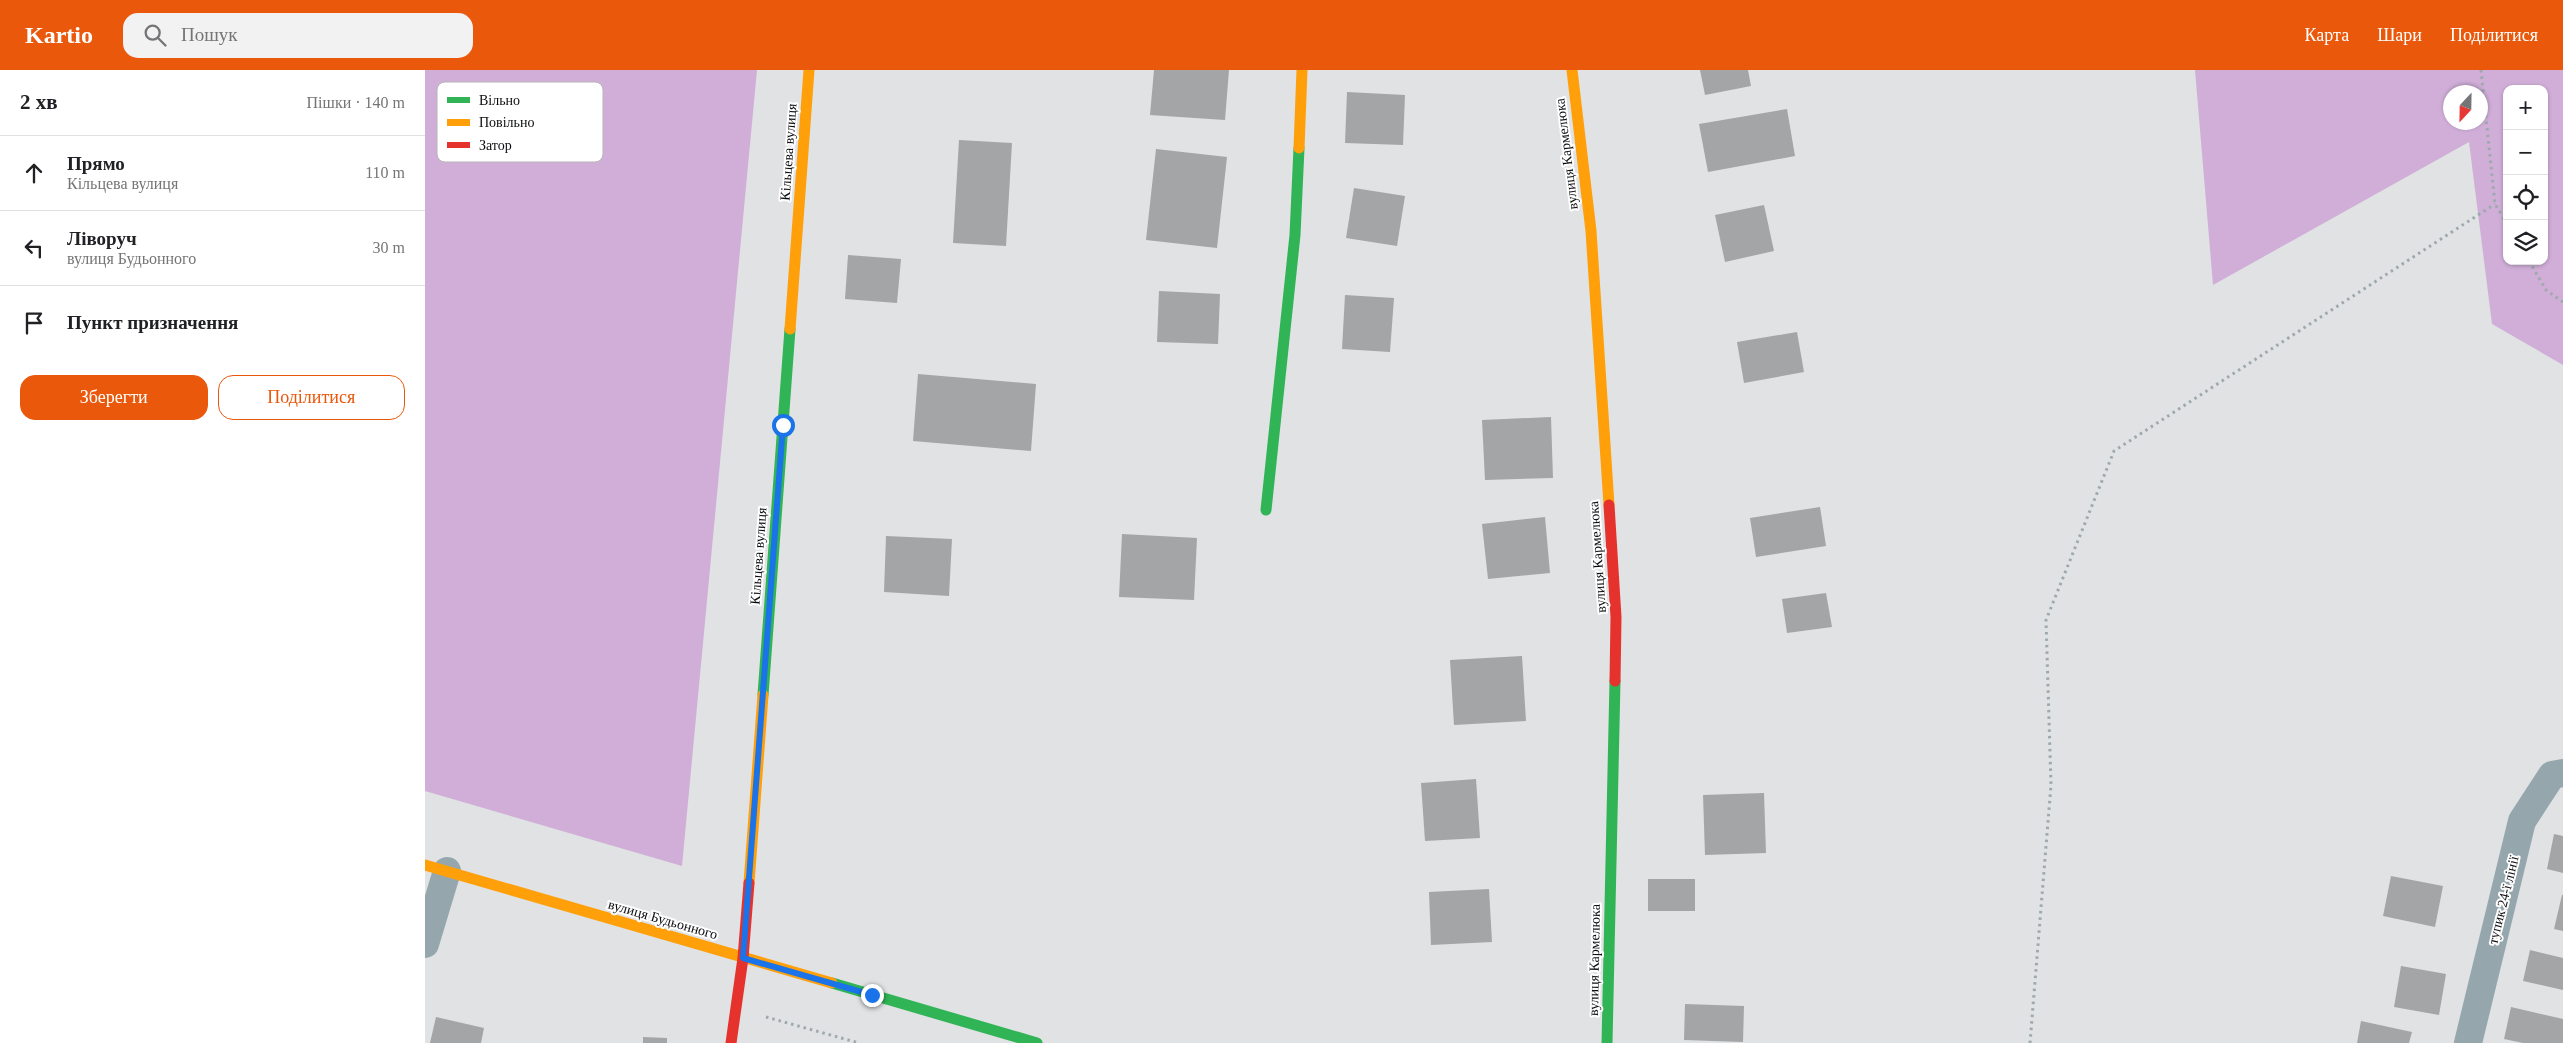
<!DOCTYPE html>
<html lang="uk">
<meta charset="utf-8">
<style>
body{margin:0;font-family:Georgia,serif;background:#f2f2f2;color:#202124}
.controls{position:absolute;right:15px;top:15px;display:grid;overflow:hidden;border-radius:10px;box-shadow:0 1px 4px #0004}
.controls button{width:45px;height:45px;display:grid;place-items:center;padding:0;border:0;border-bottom:1px solid #e0e0e0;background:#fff;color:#202124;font:25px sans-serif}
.compass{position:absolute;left:2018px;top:15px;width:45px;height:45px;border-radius:50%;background:#fff;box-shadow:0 1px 4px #0004;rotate:202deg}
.stop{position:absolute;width:15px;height:15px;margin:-11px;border:4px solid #1a73e8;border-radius:50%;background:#fff}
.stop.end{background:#1a73e8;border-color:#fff;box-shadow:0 1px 5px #0008}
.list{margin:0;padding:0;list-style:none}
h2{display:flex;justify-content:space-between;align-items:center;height:65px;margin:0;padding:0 20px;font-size:21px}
h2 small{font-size:16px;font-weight:400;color:#757577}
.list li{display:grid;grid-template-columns:32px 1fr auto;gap:15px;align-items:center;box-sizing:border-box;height:75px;padding:0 20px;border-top:1px solid #e0e0e0}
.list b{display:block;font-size:19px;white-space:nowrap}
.list p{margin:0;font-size:16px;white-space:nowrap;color:#757577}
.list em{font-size:16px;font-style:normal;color:#757577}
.actions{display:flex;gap:10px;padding:15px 20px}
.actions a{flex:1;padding:11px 0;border:1px solid #ea580c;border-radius:15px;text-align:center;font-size:18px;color:#ea580c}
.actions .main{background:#ea580c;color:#fff}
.icon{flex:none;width:28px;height:28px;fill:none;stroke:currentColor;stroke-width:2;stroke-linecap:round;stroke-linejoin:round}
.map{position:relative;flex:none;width:2138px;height:973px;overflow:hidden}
header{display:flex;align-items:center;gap:30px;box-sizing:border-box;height:70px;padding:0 25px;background:#ea580c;color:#fff}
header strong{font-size:24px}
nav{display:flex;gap:28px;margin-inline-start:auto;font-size:18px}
.search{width:350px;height:45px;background:#f2f2f2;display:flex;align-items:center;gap:12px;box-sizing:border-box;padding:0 18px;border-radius:15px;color:#757577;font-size:19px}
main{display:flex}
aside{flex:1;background:#fff}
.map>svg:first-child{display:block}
.forest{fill:#d0aed8;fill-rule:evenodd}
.building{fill:#a4a5a6}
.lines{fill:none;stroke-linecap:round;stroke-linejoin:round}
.path{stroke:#9da9ad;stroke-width:3;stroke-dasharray:2.5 4;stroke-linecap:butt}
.street{stroke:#95a7ad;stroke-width:28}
.fast{stroke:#30b455;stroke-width:11}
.slow{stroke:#ff9f0a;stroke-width:11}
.jam{stroke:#e5322d;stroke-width:11}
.route{stroke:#1a73e8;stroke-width:6}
.labels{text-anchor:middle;stroke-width:4;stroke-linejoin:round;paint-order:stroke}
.street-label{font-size:14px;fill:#0c0d0f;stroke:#fff}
.key{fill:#fff;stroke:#b6b6b7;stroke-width:1}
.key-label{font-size:14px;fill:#0c0d0f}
</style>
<header>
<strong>Kartio</strong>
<div class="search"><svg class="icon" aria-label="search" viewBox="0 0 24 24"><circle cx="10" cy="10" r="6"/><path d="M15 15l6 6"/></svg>Пошук</div>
<nav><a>Карта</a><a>Шари</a><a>Поділитися</a></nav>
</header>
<main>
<aside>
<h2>2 хв<small>Пішки · 140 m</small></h2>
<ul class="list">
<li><svg class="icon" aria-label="ahead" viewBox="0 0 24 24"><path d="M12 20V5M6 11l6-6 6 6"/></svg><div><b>Прямо</b><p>Кільцева вулиця</p></div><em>110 m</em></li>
<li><svg class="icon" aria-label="left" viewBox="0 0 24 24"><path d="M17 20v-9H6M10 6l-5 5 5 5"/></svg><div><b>Ліворуч</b><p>вулиця Будьонного</p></div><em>30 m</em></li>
<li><svg class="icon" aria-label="arrive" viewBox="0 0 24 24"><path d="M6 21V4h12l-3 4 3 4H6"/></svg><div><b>Пункт призначення</b></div></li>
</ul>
<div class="actions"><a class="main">Зберегти</a><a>Поділитися</a></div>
</aside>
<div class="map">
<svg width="2138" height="973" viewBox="0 0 2138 973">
<rect width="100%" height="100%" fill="#e0e2e4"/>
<g class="forest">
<polygon points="0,0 332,0 257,796 0,721"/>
<path d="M1770,0H2138V295L2067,254L2044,72L1788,215ZM2082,19H2119V191H2082ZM2026,22H2056V52H2026Z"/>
</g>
<g class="building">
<polygon points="729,0 804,0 800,50 725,45"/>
<polygon points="1275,0 1323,0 1326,16 1280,25"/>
<polygon points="922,22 980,25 978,75 920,73"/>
<polygon points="1362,39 1370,86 1283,102 1274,54"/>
<polygon points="534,70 587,73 581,176 528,173"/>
<polygon points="731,79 802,87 792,178 721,170"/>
<polygon points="929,118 980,126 972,176 921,168"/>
<polygon points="1339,135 1349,181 1300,192 1290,145"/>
<polygon points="423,185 476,189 472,233 420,229"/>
<polygon points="734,221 795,224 793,274 732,272"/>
<polygon points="920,225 969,228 965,282 917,279"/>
<polygon points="1372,262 1379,302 1319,313 1312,272"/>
<polygon points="493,304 611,314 606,381 488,371"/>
<polygon points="1126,347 1128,408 1060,410 1057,350"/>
<polygon points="1395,437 1401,476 1331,487 1325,448"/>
<polygon points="1120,447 1125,503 1063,509 1057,454"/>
<polygon points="697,464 772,468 769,530 694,527"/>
<polygon points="461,466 527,469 524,526 459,522"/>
<polygon points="1401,523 1407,557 1362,563 1357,529"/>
<polygon points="1097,586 1101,651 1029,655 1025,590"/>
<polygon points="1051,709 1055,768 1000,771 996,713"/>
<polygon points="1339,723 1341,783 1280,785 1278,725"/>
<polygon points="2129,764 2138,766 2138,803 2122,799"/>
<polygon points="1966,806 2018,816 2010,857 1958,846"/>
<rect x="1223" y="809" width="47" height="32"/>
<polygon points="1064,819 1067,872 1006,875 1004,822"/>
<polygon points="2137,825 2138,825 2138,861 2129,859"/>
<polygon points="2105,880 2138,888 2138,920 2098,911"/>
<polygon points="1976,896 2021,904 2014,945 1969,937"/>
<polygon points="1260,934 1319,936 1318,972 1259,970"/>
<polygon points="2086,937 2138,949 2138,973 2098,973 2079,969"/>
<polygon points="11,947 59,958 56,973 5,973"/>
<polygon points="1936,951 1987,962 1984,973 1932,973"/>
<polygon points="218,967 242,968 242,973 218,973"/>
</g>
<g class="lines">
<g class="path">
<polyline points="2056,0 2070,134 2082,154"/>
<polyline points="2104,191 2121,220 2138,232"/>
<polyline points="341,947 434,973"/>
<polyline points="1605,973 1626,715 1621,550 1689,381 2070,134"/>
</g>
<g class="street">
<polyline points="0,874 22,801"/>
<polyline points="2043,973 2097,751 2127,705 2138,703"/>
</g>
<g class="fast">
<polyline points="841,440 870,165 874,78"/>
<polyline points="338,625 365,259"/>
<polyline points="407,913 612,973"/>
<polyline points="1182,973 1190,611"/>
</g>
<g class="slow">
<polyline points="1147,0 1166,161 1184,435"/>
<polyline points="874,78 877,0"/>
<polyline points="365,259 384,0"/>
<polyline points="0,795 407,913"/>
<polyline points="324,813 338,625"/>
</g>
<g class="jam">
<polyline points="1184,435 1191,547 1190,611"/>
<polyline points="306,973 318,888 324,813"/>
</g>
</g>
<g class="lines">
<polyline class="route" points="358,355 318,888 447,925"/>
</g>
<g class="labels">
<g class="street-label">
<text transform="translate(363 82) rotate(-86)" y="5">Кільцева вулиця</text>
<text transform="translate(1141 84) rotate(-97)" y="5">вулиця Кармелюка</text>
<text transform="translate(333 486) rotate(-86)" y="5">Кільцева вулиця</text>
<text transform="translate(1172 487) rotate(-94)" y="5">вулиця Кармелюка</text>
<text transform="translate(2078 830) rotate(-76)" y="5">тупик 24-ї лінії</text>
<text transform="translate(238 849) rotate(16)" y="5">вулиця Будьонного</text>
<text transform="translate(1169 890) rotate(-89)" y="5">вулиця Кармелюка</text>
</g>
</g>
<rect x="12" y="12" width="166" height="80" rx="8" class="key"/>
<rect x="22" y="27" width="23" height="6" fill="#30b455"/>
<rect x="22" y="49" width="23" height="7" fill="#ff9f0a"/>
<rect x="22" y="72" width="23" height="6" fill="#e5322d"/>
<g class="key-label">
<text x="54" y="35">Вільно</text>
<text x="54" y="57">Повільно</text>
<text x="54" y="80">Затор</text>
</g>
</svg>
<div class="controls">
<button>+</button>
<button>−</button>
<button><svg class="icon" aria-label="locate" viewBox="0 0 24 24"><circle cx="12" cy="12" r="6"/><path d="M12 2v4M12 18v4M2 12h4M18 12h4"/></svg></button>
<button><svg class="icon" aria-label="layers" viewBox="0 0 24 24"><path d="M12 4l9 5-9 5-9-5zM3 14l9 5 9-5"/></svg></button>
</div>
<svg class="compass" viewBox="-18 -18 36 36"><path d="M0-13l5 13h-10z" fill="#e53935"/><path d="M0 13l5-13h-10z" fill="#757577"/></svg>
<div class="stop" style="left:358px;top:355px"></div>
<div class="stop end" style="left:447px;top:925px"></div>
</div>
</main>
